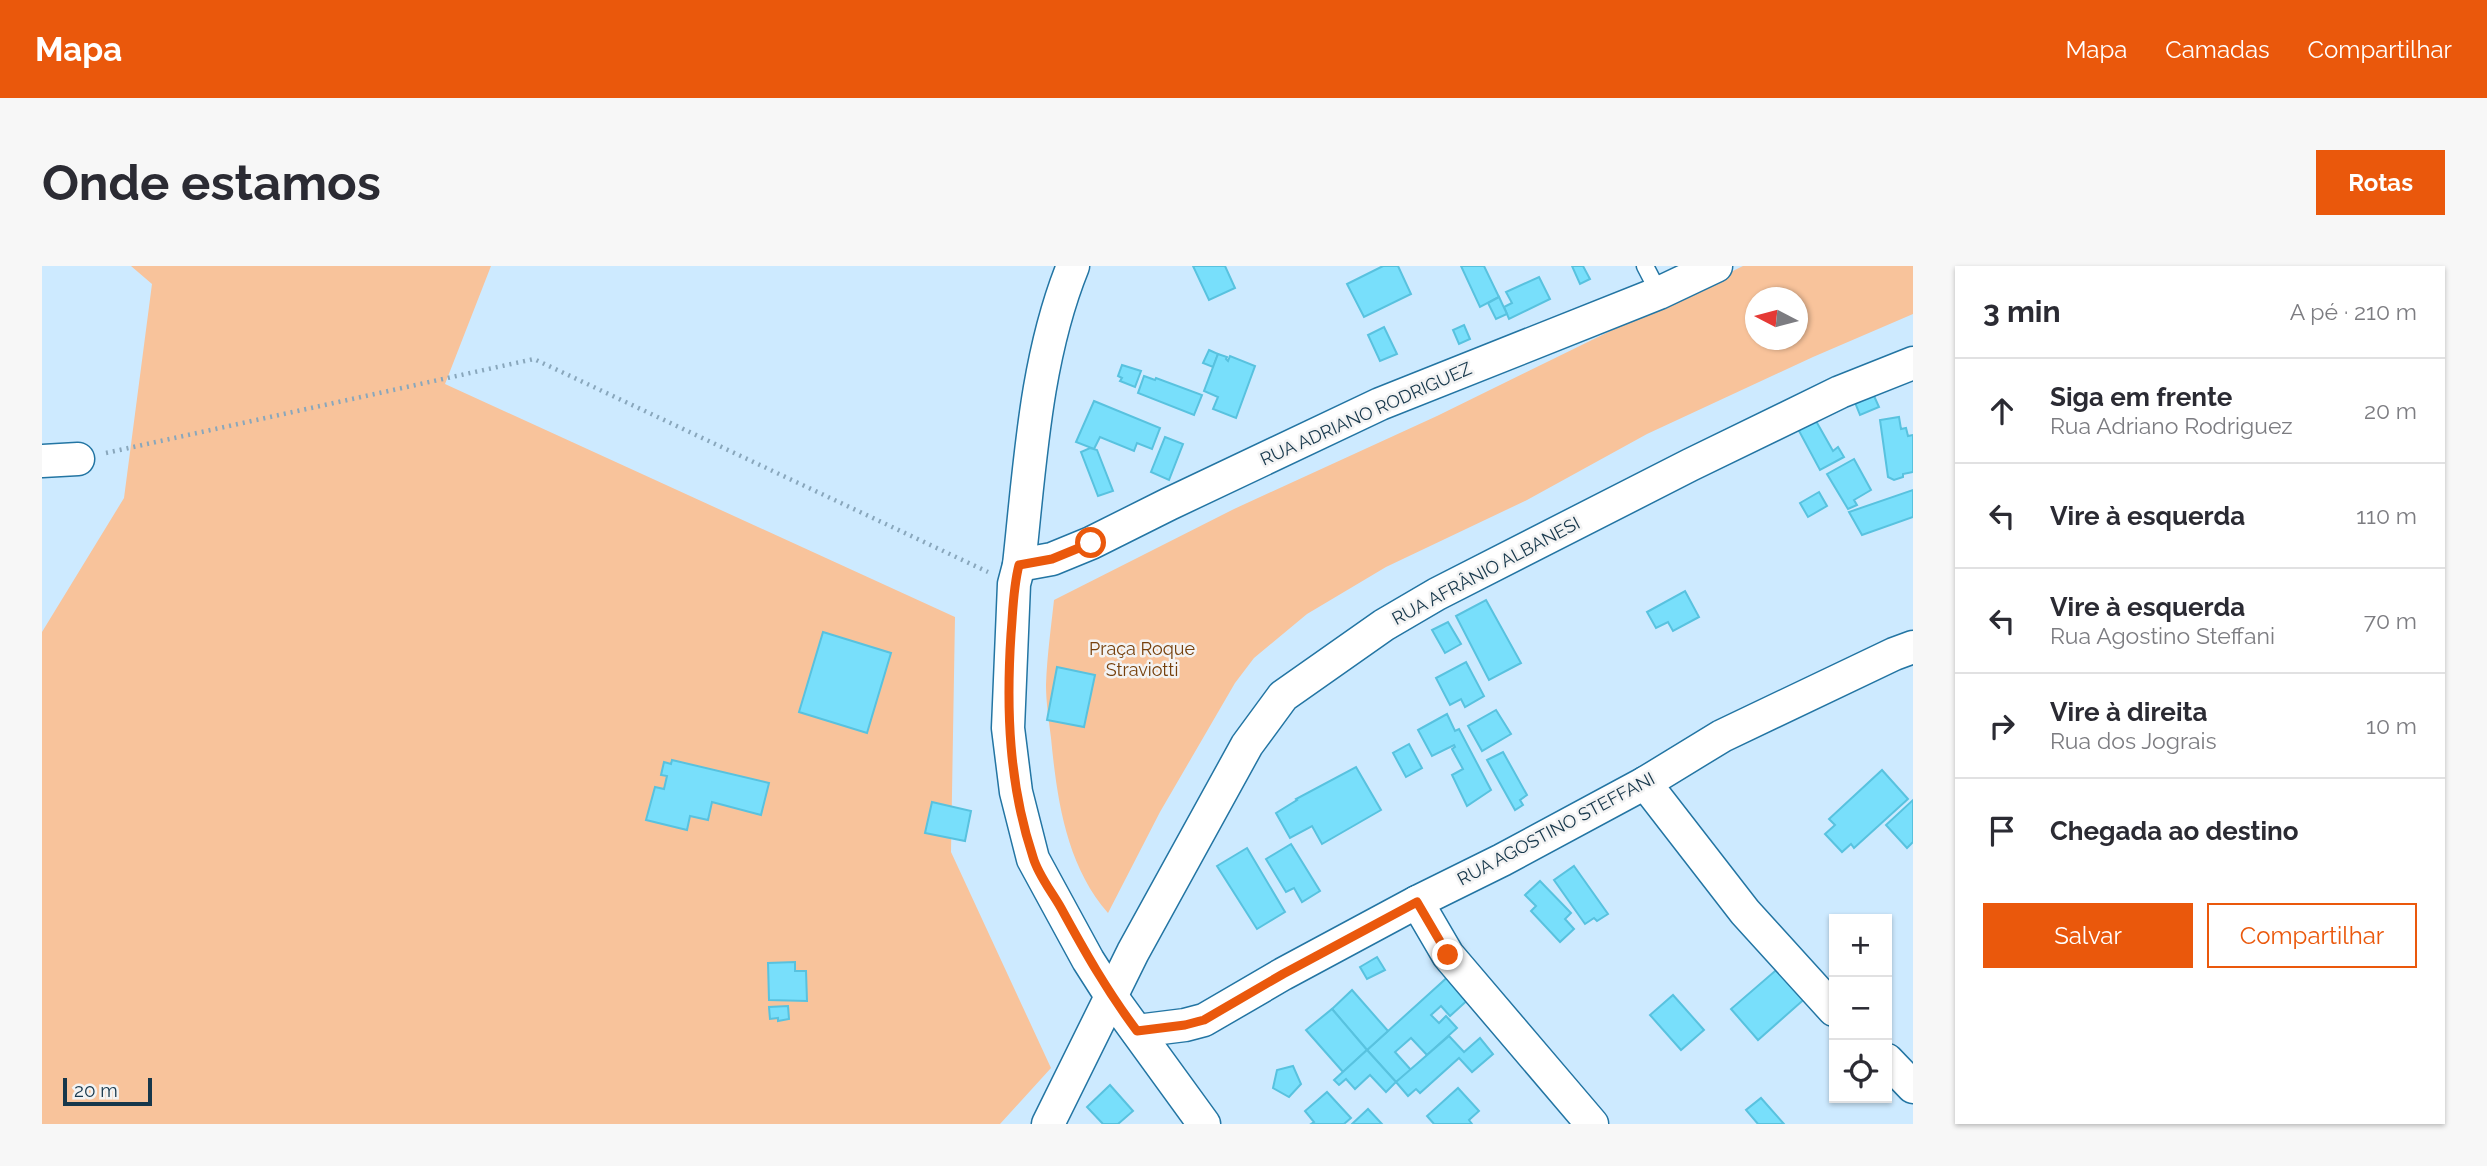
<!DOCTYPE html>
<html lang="pt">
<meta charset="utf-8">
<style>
body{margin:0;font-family:Raleway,sans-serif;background:#f7f7f7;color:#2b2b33}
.controls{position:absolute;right:21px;bottom:21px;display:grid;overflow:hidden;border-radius:0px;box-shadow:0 2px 5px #0004}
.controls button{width:63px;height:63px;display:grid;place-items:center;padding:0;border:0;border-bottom:2px solid #e1e1e2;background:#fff;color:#2b2b33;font:35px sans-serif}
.compass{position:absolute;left:1703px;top:21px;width:63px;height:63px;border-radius:50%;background:#fff;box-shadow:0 2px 5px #0004;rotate:276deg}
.scale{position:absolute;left:21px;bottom:18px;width:89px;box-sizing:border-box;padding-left:7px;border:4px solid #16374b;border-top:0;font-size:19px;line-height:24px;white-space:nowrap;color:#16374b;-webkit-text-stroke:5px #f3f3f3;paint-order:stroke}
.stop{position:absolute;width:21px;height:21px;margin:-16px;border:5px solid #ea580c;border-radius:50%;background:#fff}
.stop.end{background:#ea580c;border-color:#fff;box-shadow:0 2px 7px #0008}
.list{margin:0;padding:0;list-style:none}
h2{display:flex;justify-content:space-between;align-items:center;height:91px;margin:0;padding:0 28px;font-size:30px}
h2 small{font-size:23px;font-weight:400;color:#7c7c81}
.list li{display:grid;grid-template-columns:46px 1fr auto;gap:21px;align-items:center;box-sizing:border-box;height:105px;padding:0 28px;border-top:2px solid #e1e1e2}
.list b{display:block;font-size:26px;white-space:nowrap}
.list p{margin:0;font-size:23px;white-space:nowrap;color:#7c7c81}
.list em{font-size:23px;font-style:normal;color:#7c7c81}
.actions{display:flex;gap:14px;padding:21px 28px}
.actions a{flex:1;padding:16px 0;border:2px solid #ea580c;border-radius:0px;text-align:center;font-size:24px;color:#ea580c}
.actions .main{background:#ea580c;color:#fff}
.icon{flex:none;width:38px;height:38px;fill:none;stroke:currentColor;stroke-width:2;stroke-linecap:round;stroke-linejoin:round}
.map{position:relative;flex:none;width:1871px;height:858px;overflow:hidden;border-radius:0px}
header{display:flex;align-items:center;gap:42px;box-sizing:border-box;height:98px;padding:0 35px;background:#ea580c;color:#fff}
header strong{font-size:33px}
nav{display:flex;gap:38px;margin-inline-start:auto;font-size:24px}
.intro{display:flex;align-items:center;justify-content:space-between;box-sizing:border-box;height:168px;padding:0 42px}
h1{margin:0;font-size:49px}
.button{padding:18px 32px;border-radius:0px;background:#ea580c;color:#fff;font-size:24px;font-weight:700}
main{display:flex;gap:42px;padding:0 42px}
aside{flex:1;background:#fff;border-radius:0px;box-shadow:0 2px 5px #0004}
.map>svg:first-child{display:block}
.green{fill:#f8c39b;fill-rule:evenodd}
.building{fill:#78dffb;stroke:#58c2df;stroke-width:2}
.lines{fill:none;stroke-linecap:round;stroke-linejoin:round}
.service-casing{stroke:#2375a3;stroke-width:19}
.minor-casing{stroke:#2375a3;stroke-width:35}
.path{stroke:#89a7bc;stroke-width:4.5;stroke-dasharray:2 5;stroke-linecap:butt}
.service{stroke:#fff;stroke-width:16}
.minor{stroke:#fff;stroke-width:32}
.route{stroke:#ea580c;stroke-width:9}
.labels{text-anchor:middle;stroke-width:5;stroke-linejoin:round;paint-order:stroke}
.street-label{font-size:18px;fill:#16374b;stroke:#f3f3f3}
.park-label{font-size:18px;fill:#76400c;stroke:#f3f3f3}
</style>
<header>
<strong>Mapa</strong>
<nav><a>Mapa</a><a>Camadas</a><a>Compartilhar</a></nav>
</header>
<div class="intro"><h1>Onde estamos</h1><a class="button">Rotas</a></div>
<main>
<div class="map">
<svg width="1871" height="858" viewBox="0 0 1871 858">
<rect width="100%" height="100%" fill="#cdeaff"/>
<g class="green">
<polygon points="89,0 449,0 403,118 913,351 909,586 1009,802 958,858 0,858 0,366 82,232 110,18"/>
<path d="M1701,0H1871V48L1771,91L1605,168L1485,234L1344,301L1265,348L1212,392L1193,417L1118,546L1066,647C1024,599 1015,533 1009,472C1007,455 1004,437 1004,419C1005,390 1009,362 1012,334L1192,243L1395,150ZM1714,32H1756V74H1714Z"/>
</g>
<g class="building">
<polygon points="1151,0 1183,0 1193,22 1167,34"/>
<polygon points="1341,0 1356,0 1369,28 1322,51 1305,18"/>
<polygon points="1419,0 1442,0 1457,31 1438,41"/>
<polygon points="1530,0 1541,0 1548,13 1538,18"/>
<polygon points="1497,11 1508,33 1467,53 1462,41 1470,37 1464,26"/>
<polygon points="1457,31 1465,48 1454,53 1446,37"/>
<polygon points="1422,59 1428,73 1417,78 1411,64"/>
<polygon points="1342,61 1355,88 1338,95 1326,69"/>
<polygon points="1167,84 1176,88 1171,101 1161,97"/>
<polygon points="1176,88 1185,91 1184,93 1186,95 1188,90 1213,100 1194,152 1171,143 1176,131 1162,125"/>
<polygon points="1080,99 1099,105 1093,121 1078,115 1080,112 1076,110"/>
<polygon points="1102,110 1113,114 1114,112 1160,129 1152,149 1096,127"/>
<polygon points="1828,121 1837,141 1818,149 1810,129"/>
<polygon points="1052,135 1118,162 1110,183 1095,177 1092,185 1058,171 1052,183 1034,176"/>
<polygon points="1857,151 1859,163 1864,162 1866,170 1871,169 1871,206 1861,208 1861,211 1852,214 1846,211 1838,154"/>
<polygon points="1774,155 1791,185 1796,181 1802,191 1778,204 1756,163"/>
<polygon points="1123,171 1141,178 1127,214 1109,206"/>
<polygon points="1048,182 1055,184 1071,225 1056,230 1039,186"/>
<polygon points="1812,193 1829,224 1812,234 1815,239 1806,243 1785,208"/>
<polygon points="1871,224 1871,251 1820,269 1807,246"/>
<polygon points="1777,226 1785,240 1766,251 1758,237"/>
<polygon points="1643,325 1657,351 1631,365 1626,356 1614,362 1605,346"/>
<polygon points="1444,334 1479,397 1447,414 1414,350"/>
<polygon points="1406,356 1419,378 1403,387 1390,364"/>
<polygon points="781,366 849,387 825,467 757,446"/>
<polygon points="1424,396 1442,430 1423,441 1419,433 1408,439 1394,412"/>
<polygon points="1015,401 1053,409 1042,461 1005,454"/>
<polygon points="1454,444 1469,468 1440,485 1426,460"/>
<polygon points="1405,448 1413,465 1417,463 1449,524 1425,540 1410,509 1421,503 1410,483 1413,481 1412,479 1390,490 1376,464"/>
<polygon points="1367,478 1380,502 1364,511 1351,487"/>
<polygon points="1461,486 1485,529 1478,534 1481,539 1473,544 1445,494"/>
<polygon points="630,494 727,517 719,549 670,536 666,554 648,550 645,564 604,554 613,521 622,523 625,510 619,509 622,496 629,498"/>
<polygon points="1314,501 1339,544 1280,578 1270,560 1248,572 1234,547 1255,534 1254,533"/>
<polygon points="1840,504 1866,533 1812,582 1809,578 1800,586 1783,568 1793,559 1787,553"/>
<polygon points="1871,534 1871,576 1865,582 1844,559"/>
<polygon points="890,536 929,545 923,575 883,567"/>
<polygon points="1249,578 1278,625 1260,636 1252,622 1244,626 1224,593"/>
<polygon points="1205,582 1243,646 1215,663 1175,600"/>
<polygon points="1532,600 1566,648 1555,655 1552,652 1543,658 1512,614"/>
<polygon points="1498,615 1529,647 1523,653 1532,663 1518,676 1489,645 1494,640 1483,629"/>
<polygon points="1335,691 1343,704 1325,713 1318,701"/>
<polygon points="753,696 753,705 764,705 765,735 727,734 726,697"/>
<polygon points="1740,699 1767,729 1716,774 1689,743"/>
<polygon points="1409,708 1429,731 1408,750 1399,740 1389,749 1397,757 1404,750 1415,762 1385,789 1369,772 1353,786 1369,804 1354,816 1325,784"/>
<polygon points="1310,724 1346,765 1325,784 1290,743"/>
<polygon points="1631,729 1662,764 1639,784 1608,749"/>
<polygon points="746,740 747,753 736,755 736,752 728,753 727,741"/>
<polygon points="1290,743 1325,784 1301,806 1264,764"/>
<polygon points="1407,770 1422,786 1438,772 1451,788 1430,806 1417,792 1378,827 1374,823 1366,830 1354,816"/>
<polygon points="1325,784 1354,816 1344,826 1328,809 1313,823 1304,813 1297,819 1292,814"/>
<polygon points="1251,800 1259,818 1247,831 1231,822 1235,804"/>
<polygon points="1068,819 1091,845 1076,858 1061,858 1045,841"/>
<polygon points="1416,822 1437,845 1427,854 1430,858 1392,858 1385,850"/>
<polygon points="1285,826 1309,852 1302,858 1269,858 1272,856 1263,845"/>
<polygon points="1719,832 1742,858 1716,858 1704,844"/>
<polygon points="1326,843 1340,858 1310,858"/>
</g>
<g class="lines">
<defs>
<polyline id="service" points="1603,0 1617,27"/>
<g id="minor">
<path d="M1031,0C993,94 988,200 977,299L972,318L966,462L974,526L991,593L1046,694L1069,730L1162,858"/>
<polyline points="0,195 36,193"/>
<polyline points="977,299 1010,293 1049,277 1127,238 1338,138 1617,27 1674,0"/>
<polyline points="1603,517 1703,646 1792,744"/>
<polyline points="1375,636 1406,689 1550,858"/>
<polyline points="1095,765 1143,759 1162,754 1241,708 1375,636 1460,594 1603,517 1680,470 1852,388 1871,381"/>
<polyline points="1845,794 1871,821"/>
<polyline points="1006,858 1091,686 1205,479 1241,430 1342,359 1395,328 1648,199 1798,126 1871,97"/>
</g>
</defs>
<use href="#service" class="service-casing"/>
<use href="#minor" class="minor-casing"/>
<polyline class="path" points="64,187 492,93 946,306"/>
<use href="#service" class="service"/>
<use href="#minor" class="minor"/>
</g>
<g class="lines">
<path class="route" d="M1049,277L1010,293L977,299C971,322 971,345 969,368C964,444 967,519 991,591C996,609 1010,626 1019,642C1043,686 1065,725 1095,765L1143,759L1162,754L1241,708L1375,636L1406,689"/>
</g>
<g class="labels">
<g class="street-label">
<text transform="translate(1324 148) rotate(-24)" y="6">RUA ADRIANO RODRIGUEZ</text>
<text transform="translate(1444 305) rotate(-28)" y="6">RUA AFRÂNIO ALBANESI</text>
<text transform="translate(1514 563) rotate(-28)" y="6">RUA AGOSTINO STEFFANI</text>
</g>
<g class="park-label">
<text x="1100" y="389">Praça Roque<tspan x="1100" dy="21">Straviotti</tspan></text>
</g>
</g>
</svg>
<div class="controls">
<button>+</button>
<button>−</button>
<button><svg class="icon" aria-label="locate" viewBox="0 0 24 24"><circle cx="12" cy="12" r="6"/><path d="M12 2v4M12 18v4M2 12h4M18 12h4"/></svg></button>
</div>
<svg class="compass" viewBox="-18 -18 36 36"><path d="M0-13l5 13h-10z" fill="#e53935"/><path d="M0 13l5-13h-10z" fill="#7c7c81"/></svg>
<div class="scale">20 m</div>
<div class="stop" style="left:1049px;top:277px"></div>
<div class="stop end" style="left:1406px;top:689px"></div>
</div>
<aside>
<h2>3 min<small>A pé · 210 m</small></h2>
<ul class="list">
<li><svg class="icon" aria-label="ahead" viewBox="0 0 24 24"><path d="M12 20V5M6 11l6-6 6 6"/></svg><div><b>Siga em frente</b><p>Rua Adriano Rodriguez</p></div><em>20 m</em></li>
<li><svg class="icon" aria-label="left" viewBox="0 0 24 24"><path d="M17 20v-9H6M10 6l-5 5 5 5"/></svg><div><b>Vire à esquerda</b></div><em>110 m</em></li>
<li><svg class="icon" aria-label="left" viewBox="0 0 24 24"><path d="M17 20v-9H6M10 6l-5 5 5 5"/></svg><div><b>Vire à esquerda</b><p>Rua Agostino Steffani</p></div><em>70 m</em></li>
<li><svg class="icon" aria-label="right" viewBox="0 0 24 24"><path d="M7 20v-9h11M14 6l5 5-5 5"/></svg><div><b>Vire à direita</b><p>Rua dos Jograis</p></div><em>10 m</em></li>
<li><svg class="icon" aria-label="arrive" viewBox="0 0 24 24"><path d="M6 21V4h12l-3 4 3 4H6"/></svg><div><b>Chegada ao destino</b></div></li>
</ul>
<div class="actions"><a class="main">Salvar</a><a>Compartilhar</a></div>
</aside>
</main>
